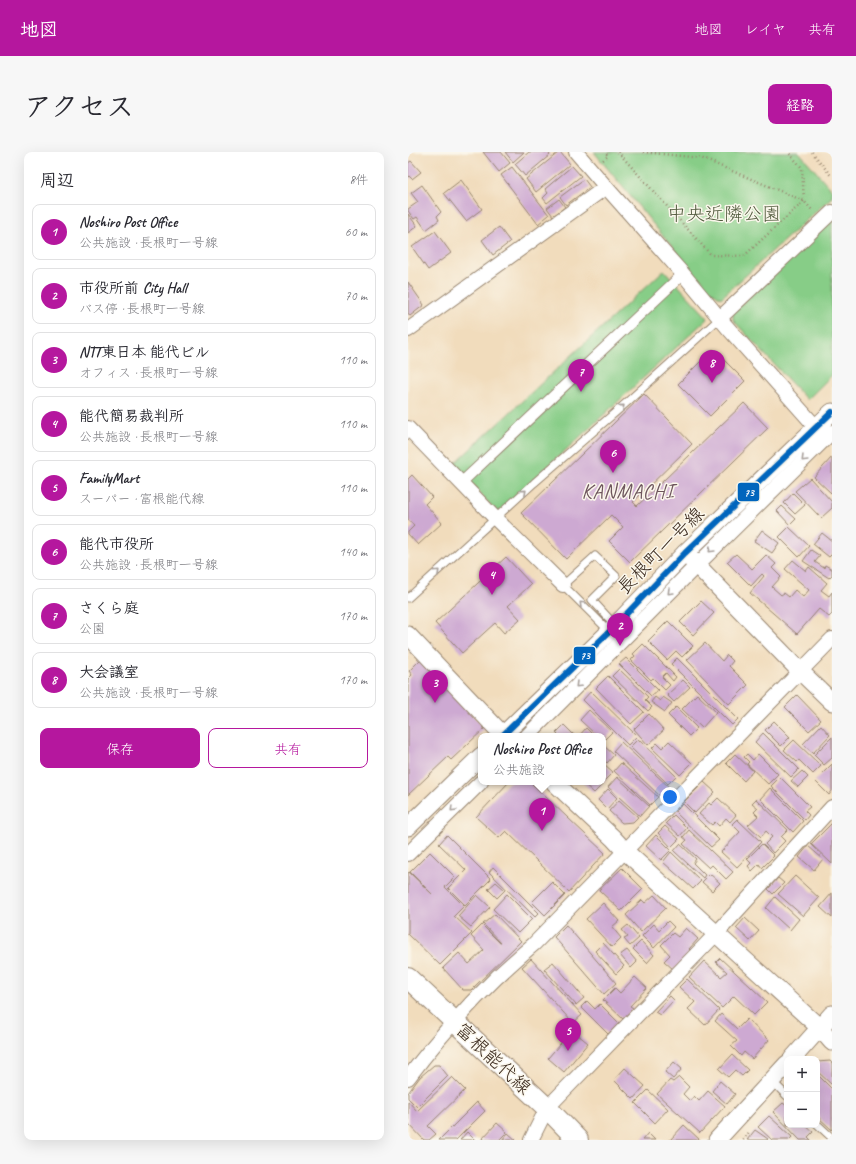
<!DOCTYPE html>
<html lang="ja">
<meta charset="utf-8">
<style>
body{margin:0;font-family:Caveat,"Klee One",sans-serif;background:#f7f7f7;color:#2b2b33}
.controls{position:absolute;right:12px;bottom:12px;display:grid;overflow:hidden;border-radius:8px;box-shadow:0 4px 16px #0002}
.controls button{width:36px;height:36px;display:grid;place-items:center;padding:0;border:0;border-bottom:1px solid #e1e1e2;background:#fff;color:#2b2b33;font:20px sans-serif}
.you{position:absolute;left:262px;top:645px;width:14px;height:14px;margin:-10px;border:3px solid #fff;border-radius:50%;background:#1a73e8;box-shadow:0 0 0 6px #1a73e833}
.badge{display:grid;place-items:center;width:26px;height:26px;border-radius:50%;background:#b5179e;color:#fff;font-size:13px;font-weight:700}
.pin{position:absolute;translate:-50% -33px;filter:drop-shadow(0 1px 2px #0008)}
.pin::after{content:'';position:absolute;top:21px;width:14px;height:12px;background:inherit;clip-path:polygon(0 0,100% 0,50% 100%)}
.popup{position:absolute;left:70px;top:581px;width:128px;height:52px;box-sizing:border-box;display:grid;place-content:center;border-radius:8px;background:#fff;filter:drop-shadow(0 1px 3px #0005);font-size:13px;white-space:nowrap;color:#7c7c81}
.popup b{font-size:15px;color:#2b2b33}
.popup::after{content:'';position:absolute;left:50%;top:100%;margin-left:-8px;border:8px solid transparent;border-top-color:#fff}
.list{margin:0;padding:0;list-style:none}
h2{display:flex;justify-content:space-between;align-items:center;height:52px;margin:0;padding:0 16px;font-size:17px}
h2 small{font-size:13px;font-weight:400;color:#7c7c81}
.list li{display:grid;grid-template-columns:26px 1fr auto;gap:12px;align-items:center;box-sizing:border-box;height:56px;margin:0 8px 8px;padding:0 8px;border:1px solid #e1e1e2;border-radius:8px}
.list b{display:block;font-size:15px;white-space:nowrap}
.list p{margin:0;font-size:13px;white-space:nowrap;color:#7c7c81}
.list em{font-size:13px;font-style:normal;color:#7c7c81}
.actions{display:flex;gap:8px;padding:12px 16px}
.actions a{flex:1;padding:9px 0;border:1px solid #b5179e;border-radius:8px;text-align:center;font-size:14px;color:#b5179e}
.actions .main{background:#b5179e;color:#fff}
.map{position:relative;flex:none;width:424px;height:988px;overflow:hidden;border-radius:8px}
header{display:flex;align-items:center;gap:24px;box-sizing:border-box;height:56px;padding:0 20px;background:#b5179e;color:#fff}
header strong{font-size:19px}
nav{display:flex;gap:22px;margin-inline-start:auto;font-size:14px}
.intro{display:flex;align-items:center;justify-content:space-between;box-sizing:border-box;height:96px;padding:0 24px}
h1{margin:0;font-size:28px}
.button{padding:10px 18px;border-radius:8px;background:#b5179e;color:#fff;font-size:14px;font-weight:700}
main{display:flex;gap:24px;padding:0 24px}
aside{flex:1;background:#fff;border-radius:8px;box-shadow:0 4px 16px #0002}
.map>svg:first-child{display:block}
.green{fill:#87cd87;stroke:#617c52}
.building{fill:#cda9d2}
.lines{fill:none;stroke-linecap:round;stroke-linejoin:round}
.service-casing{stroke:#96836d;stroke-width:9}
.pedestrian-casing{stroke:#96836d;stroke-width:12}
.minor-casing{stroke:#96836d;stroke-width:16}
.tertiary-casing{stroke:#96836d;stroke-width:19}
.secondary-casing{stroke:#96836d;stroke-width:22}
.path{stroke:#96836d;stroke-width:2.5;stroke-dasharray:1 3;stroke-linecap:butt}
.service{stroke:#fff;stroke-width:7}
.pedestrian{stroke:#fff;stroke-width:10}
.minor{stroke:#fff;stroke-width:14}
.tertiary{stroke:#fff;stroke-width:17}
.secondary{stroke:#fff;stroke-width:20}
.bus-1-casing{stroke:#fbf7ec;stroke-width:9}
.bus-1{stroke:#0065bd;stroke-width:6}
.oneway{stroke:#a79f9a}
.labels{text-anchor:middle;stroke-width:3;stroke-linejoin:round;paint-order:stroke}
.park-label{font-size:19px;fill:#525b3e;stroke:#fbf7ec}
.street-label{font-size:19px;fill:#3b2a1e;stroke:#fbf7ec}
.neighbourhood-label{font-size:20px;letter-spacing:1px;fill:#6e565d;stroke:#fbf7ec}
.line-badge{stroke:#fbf7ec;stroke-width:1.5}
.badge-label{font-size:11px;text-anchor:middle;font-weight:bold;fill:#fff}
</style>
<header>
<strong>地図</strong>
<nav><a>地図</a><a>レイヤ</a><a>共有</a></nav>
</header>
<div class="intro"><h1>アクセス</h1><a class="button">経路</a></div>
<main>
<aside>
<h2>周辺<small>8件</small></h2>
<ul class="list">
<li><span class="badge">1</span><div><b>Noshiro Post Office</b><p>公共施設 · 長根町一号線</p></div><em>60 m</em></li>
<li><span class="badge">2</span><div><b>市役所前 City Hall</b><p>バス停 · 長根町一号線</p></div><em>70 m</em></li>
<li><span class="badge">3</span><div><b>NTT東日本 能代ビル</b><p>オフィス · 長根町一号線</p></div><em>110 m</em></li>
<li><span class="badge">4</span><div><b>能代簡易裁判所</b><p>公共施設 · 長根町一号線</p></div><em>110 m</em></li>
<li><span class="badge">5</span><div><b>FamilyMart</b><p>スーパー · 富根能代線</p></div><em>110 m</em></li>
<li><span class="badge">6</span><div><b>能代市役所</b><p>公共施設 · 長根町一号線</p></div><em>140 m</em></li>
<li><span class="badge">7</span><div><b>さくら庭</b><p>公園</p></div><em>170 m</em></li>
<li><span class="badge">8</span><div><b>大会議室</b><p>公共施設 · 長根町一号線</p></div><em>170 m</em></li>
</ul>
<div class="actions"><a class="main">保存</a><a>共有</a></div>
</aside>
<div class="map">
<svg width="424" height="988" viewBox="0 0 424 988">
<rect width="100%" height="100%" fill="#fbf7ec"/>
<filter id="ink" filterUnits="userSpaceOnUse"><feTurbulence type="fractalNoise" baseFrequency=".025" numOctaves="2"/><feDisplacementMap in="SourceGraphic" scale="8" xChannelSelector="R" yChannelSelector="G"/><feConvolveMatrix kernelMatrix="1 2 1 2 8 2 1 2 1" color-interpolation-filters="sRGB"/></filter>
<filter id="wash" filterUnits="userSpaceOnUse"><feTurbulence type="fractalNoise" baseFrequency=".012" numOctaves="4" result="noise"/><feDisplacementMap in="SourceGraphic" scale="16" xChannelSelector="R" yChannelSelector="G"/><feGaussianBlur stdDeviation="0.9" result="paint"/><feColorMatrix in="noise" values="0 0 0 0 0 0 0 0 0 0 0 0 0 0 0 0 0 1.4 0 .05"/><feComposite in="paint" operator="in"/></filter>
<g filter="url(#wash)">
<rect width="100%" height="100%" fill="#f1dcbc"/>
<g class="green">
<polygon points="186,0 391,0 424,38 424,45 313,146 297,135"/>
<polygon points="424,67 424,223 399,248 325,168 325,160"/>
<polygon points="256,118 300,166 90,361 45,313"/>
</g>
<g id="blocks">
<g class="building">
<polygon points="75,0 93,0 102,11 91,20"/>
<polygon points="97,0 116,0 105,10"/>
<polygon points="121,0 140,0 142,3 117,24 107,12"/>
<polygon points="151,0 152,0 162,12 128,40 118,27"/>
<polygon points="3,9 13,20 4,27 1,24 0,25 0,11"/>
<polygon points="164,14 173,24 139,51 135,46 140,41 137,37"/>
<polygon points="104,15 141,63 130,72 93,23"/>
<polygon points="176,27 182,35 158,53 152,45"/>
<polygon points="53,28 74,57 58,69 36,41"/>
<polygon points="14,33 33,60 29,64 31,68 18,78 9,65 6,67 0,59 0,57 10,50 3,41"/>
<polygon points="151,47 157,55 145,64 139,56"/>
<polygon points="0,62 9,74 0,81"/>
<polygon points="91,75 102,90 85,103 74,88"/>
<polygon points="27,79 43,101 20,118 4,95"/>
<polygon points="0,130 16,153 2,164 0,161"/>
<polygon points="305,197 337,229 302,264 270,232"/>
<polygon points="236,242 284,292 225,350 229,354 336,251 360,276 222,410 201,389 215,375 203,363 158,407 113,361"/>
<polygon points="424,305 424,340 423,341 406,325"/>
<polygon points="4,323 24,345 17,352 34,371 10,393 0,382 0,380 6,374 0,367 0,327"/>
<polygon points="402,326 424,350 424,356 413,366 387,339"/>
<polygon points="385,341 397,353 387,362 376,351"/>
<polygon points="374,354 388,367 382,373 369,359"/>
<polygon points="381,375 401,394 391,405 371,385"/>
<polygon points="354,378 371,391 364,401 346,389"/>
<polygon points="414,381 424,389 424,402 421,405 405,392"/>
<polygon points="403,398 412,404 407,410 416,416 417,413 424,417 424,423 421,426 395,409"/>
<polygon points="328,402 344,417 358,403 368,412 364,416 373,425 364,435 373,443 376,441 381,445 387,438 395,445 401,438 377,417 385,408 398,419 401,415 419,431 413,438 421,444 424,440 424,462 421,465 411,457 389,482 342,441 356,424 354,422 343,434 319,410"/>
<polygon points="98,405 123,432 100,454 112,467 96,481 87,471 54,501 27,471"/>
<polygon points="293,449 306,461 285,483 272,470"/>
<polygon points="260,469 285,494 274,505 268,499 259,508 240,489"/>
<polygon points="297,491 314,509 319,503 325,509 321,514 340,533 321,552 279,508"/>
<polygon points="235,492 268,525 265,529 258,521 254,525 262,533 257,538 245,526 243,528 223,508 227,504 225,502"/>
<polygon points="218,506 250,538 243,544 211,512"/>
<polygon points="269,506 330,567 324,573 263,512"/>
<polygon points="12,508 77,576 43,608 40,605 0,643 0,527 4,523 1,519"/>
<polygon points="211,517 240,545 237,548 244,555 240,559 204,524"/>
<polygon points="200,524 236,560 223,572 188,536"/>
<polygon points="275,528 282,535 266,550 259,543"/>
<polygon points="183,539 229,584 220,593 175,548"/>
<polygon points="289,542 308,560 294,576 274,557"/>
<polygon points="389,543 413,568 401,579 377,555"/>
<polygon points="247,545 252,549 255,545 264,551 257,560 243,550"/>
<polygon points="268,555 289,576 281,584 260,563"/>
<polygon points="181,558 204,580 195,589 195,584 189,584 172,568"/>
<polygon points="241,562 256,578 240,593 226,577"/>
<polygon points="366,569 382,585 373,594 357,578"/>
<polygon points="156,573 167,584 151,584 148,581"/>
<polygon points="413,573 422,583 405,601 395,592"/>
<polygon points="178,576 186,584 171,584"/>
<polygon points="355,581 391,617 383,625 347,590"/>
<polygon points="424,585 424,606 416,613 406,603"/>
<polygon points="230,587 268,624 260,632 222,595"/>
<polygon points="386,588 413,614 405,622 391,608 389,610 376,598"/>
<polygon points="261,589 284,611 272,623 244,596 249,591 254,596"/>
<polygon points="213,590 262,636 253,645 205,599"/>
<polygon points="195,593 206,603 199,611 195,607"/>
<polygon points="327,602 345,619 336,629 318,611"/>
<polygon points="339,602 345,608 350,602 370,622 360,632 339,612 341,610 336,605"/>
<polygon points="195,611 205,620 195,630"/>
<polygon points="213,611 250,645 242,653 206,619"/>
<polygon points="424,612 424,639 421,643 407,629"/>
<polygon points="394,619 400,625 390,635 383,629"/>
<polygon points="209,625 241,654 232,664 200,635"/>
<polygon points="372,625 402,655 397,659 401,663 397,668 363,634"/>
<polygon points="101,630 122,630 197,701 161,740 98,679 91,686 68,665"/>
<polygon points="174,630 191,630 194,633 186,641"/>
<polygon points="296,630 307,640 287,661 276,650"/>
<polygon points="362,636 395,669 385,680 352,647"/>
<polygon points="200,637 209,646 199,657 190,648"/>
<polygon points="310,646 328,663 322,670 318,666 311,674 307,670 304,673 291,662 301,651 303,653"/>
<polygon points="348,647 380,678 373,685 377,689 365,701 357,692 364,685 358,679 353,685 340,673 350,664 346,660 350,656 344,651"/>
<polygon points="211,648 230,665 225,670 214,671 201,659"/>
<polygon points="275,652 311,688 303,695 267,660"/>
<polygon points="266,663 279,676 272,684 258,671"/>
<polygon points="329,667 353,690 329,715 313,700 332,680 324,672"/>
<polygon points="424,671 424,712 403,692"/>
<polygon points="257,674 271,687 263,695 250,681"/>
<polygon points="281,678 325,720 318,727 304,713 301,716 275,692 279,688 275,685"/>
<polygon points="39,683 83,727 57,753 40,736 58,718 31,692"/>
<polygon points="248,683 263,698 253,708 238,694"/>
<polygon points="272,692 288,707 285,711 297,723 295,726 266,699"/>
<polygon points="354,692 366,704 354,716 351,712 344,719 340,714 343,711 339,707"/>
<polygon points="400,694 415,707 406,718 391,705"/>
<polygon points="22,700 47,725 37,735 56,754 46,764 64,781 32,813 0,782 0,721 1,720 24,742 2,720"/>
<polygon points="263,700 293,729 285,737 255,710"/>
<polygon points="85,715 131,761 127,765 81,720"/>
<polygon points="214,716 235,737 213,759 191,738"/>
<polygon points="302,722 312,731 304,739 294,730"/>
<polygon points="387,724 411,746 395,764 370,742"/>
<polygon points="370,726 376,731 365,742 360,737"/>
<polygon points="88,730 97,738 89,746 80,737"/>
<polygon points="144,730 157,743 137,763 124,750"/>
<polygon points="424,741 424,766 412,755"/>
<polygon points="99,742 124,767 110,781 85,757"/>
<polygon points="69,743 82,755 63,775 50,764"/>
<polygon points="246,743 258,756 233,780 218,763 234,748 237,751"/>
<polygon points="367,745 391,767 382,778 358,756"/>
<polygon points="195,751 211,769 204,775 213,786 204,795 178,767"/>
<polygon points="87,762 113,789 63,838 55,838 35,816 51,801 61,812 76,798 63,784 74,773 92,791 93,791 75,772"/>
<polygon points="337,766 351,779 342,789 328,776"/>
<polygon points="260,769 266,775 246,796 234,784 246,772 251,778"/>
<polygon points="158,773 208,831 196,842 146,785"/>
<polygon points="220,773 231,786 222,794 216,787 220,785 214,778"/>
<polygon points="278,776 290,787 281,797 284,800 266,818 256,809 262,803 253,793 265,781 270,785"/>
<polygon points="233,789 246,803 239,811 225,797"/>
<polygon points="195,791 216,814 208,822 187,799"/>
<polygon points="219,798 229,810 223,816 212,803"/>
<polygon points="312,806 359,850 346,863 326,844 314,856 281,825 296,809 313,825 319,820 308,810"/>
<polygon points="123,807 174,863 165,871 114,815"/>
<polygon points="145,810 176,846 168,853 136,817"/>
<polygon points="227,825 239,836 222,854 225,856 215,867 195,848 207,836 212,841"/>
<polygon points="279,827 311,858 297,873 280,857 287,850 271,835"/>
<polygon points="262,844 266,848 252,863 247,860"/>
<polygon points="179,849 187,857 192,852 211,871 200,882 173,855"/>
<polygon points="313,862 329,877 339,867 361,888 344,907 336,900 333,904 323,894 329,889 307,869"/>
<polygon points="164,878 180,891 156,920 140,906"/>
<polygon points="324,903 340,918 334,924 327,918 320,925 311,917"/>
<polygon points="422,909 424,911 424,933 409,919 409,910"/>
<polygon points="266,910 274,917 265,927 257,920"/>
<polygon points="26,913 31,913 40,924 9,955 0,946 0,941 12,925"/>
<polygon points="217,916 237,934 225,947 206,928"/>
<polygon points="409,922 424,937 424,978 409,964"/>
<polygon points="44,925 57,938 20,974 28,982 21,988 16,988 0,971 0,949 9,959"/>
<polygon points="271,925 281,935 275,942 282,949 286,944 291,949 300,939 317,954 292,981 249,942 262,928 265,930"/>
<polygon points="312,929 327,942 319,952 304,939"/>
<polygon points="240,938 260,957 247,971 227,951"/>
<polygon points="69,950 77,959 48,988 31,988"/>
<polygon points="375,951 379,954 379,973 397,973 405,980 400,985 403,988 392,988 365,960"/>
<polygon points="361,964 384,985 381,988 364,988 350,975"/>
<polygon points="89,971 99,980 91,988 73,988"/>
<polygon points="276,973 292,988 262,988"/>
<polygon points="347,978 360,987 359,988 339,988"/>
<polygon points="59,980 67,988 52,988"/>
<polygon points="100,981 108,988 94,988"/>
<polygon points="240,981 247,988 234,988"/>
</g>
</g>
</g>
<g filter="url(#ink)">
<use href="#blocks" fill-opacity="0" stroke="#96836d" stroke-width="1"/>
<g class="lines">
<defs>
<g id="service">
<polyline points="0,446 126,331 217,252 312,166"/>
<polyline points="201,479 155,433 187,404 208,424 184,448 207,473"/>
<polyline points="364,929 379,944"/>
<polyline points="409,972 424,986"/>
</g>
<polyline id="pedestrian" points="53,331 275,122"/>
<g id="minor">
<polyline points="168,0 198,35 275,122 319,175 415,283"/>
<polyline points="312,166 424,60"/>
<polyline points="0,178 198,35"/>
<polyline points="0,276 87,366 155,433"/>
<polyline points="119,584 289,413 424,280"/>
<polyline points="0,702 73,630"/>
<path d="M0,926C27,890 57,856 89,825C101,814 113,803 126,792L424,487"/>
<polyline points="123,988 139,956 308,782 424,655"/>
</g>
<g id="tertiary">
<polyline points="277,401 392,519 424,550"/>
<polyline points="0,483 96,584"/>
<polyline points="94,584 201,480 277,401 424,260"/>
<polyline points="146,630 205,686 217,699 412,876 424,890"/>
<polyline points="0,675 73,604"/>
<polyline points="384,907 424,862"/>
<polyline points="309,988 379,912"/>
</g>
<polyline id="secondary" points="0,826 139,956 170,988"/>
</defs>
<use href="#service" class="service-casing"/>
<use href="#pedestrian" class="pedestrian-casing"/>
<use href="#minor" class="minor-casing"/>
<use href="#tertiary" class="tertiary-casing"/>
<use href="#secondary" class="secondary-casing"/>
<g class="path">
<polyline points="210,0 303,103 336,104 396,49 394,16 380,0"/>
<polyline points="235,0 293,6 396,49 404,58"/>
<polyline points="404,0 424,25"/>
<polyline points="195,8 200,4 197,0"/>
<polyline points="335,988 342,979"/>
</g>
<use href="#service" class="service"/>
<use href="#pedestrian" class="pedestrian"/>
<use href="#minor" class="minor"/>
<use href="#tertiary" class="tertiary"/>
<use href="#secondary" class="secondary"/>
<defs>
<polyline id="bus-1" points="94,584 201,480 277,401 424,260"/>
</defs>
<use href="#bus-1" class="bus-1-casing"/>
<use href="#bus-1" class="bus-1"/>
</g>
<defs><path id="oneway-chevron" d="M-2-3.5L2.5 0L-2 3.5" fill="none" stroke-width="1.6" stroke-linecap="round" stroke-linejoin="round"/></defs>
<g class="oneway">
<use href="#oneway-chevron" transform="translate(214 255) rotate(-41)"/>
<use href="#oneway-chevron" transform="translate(396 307) rotate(135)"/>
<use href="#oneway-chevron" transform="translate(116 340) rotate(-42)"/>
<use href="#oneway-chevron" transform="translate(303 398) rotate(135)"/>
<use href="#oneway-chevron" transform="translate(29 420) rotate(-43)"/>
<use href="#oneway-chevron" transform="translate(262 440) rotate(135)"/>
<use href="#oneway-chevron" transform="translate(174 452) rotate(-135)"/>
<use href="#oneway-chevron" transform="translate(170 533) rotate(135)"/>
<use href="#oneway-chevron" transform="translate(45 657) rotate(135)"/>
</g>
</g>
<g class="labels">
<g class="park-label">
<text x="316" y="68">中央近隣公園</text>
</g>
<g class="street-label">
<text transform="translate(252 398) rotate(-45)" y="7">長根町一号線</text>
<text transform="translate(86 906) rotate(43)" y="7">富根能代線</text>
</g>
<g class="neighbourhood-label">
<text x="220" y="346">KANMACHI</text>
</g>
</g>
<g class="line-badge">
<rect x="329" y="330" width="23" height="20" rx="4" fill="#0065bd"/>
<rect x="165" y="494" width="23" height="19" rx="4" fill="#0065bd"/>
</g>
<g class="badge-label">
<text x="341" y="344">73</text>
<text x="177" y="507">73</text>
</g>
</svg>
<div class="controls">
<button>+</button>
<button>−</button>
</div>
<div class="you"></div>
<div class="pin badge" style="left:134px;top:679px">1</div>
<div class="popup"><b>Noshiro Post Office</b>公共施設</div>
<div class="pin badge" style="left:212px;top:494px">2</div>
<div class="pin badge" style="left:27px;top:551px">3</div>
<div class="pin badge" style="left:84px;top:443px">4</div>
<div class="pin badge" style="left:160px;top:899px">5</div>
<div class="pin badge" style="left:205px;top:321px">6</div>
<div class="pin badge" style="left:173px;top:240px">7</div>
<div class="pin badge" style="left:304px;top:231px">8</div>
</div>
</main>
